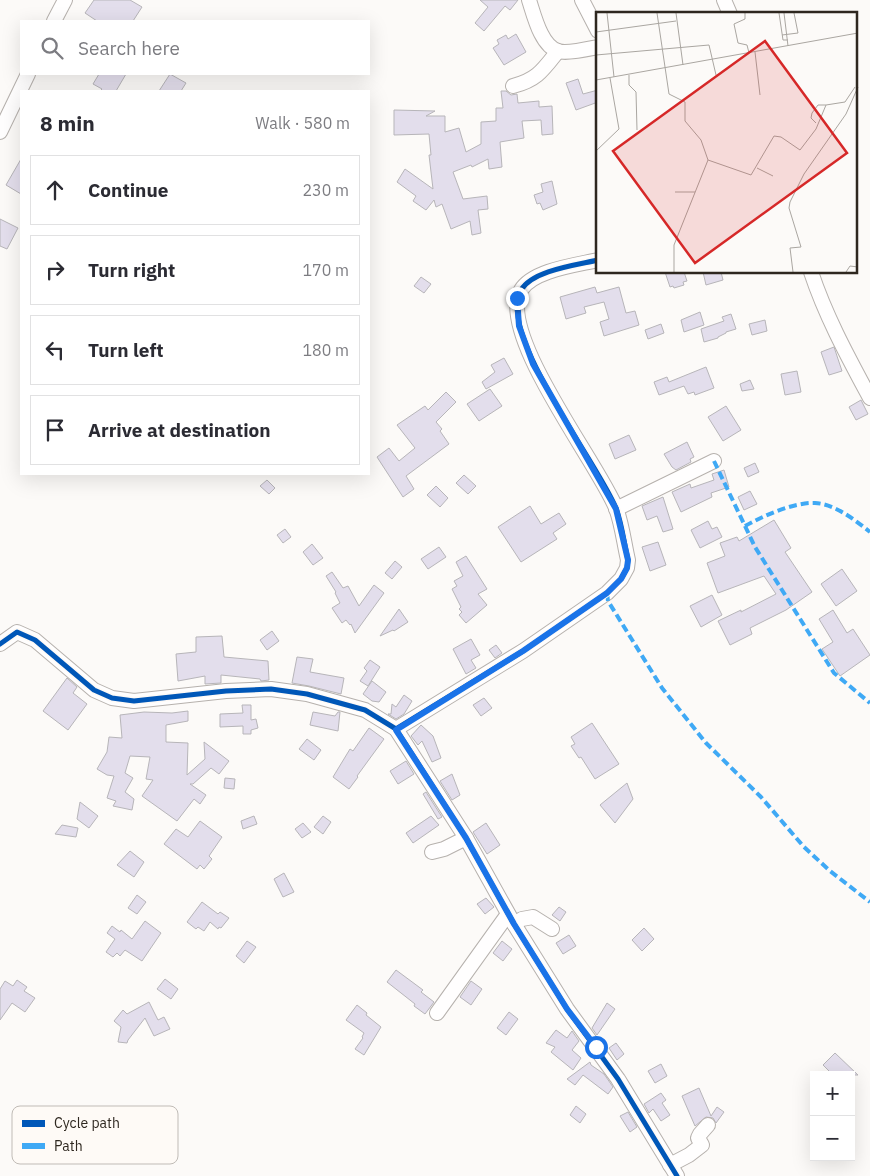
<!DOCTYPE html>
<meta charset="utf-8">
<style>
body{margin:0;font-family:"IBM Plex Sans",sans-serif;background:#f7f7f7;color:#2b2b33}
.controls{position:absolute;right:15px;bottom:15px;display:grid;overflow:hidden;border-radius:0px;box-shadow:0 5px 20px #0002}
.controls button{width:45px;height:45px;display:grid;place-items:center;padding:0;border:0;border-bottom:1px solid #e1e1e2;background:#fff;color:#2b2b33;font:25px sans-serif}
.stop{position:absolute;width:15px;height:15px;margin:-11px;border:4px solid #1a73e8;border-radius:50%;background:#fff}
.stop.end{background:#1a73e8;border-color:#fff;box-shadow:0 1px 5px #0008}
.list{margin:0;padding:0;list-style:none}
h2{display:flex;justify-content:space-between;align-items:center;height:65px;margin:0;padding:0 20px;font-size:21px}
h2 small{font-size:16px;font-weight:400;color:#7c7c81}
.list li{display:grid;grid-template-columns:32px 1fr auto;gap:15px;align-items:center;box-sizing:border-box;height:70px;margin:0 10px 10px;padding:0 10px;border:1px solid #e1e1e2;border-radius:0px}
.list b{display:block;font-size:19px;white-space:nowrap}
.list em{font-size:16px;font-style:normal;color:#7c7c81}
.icon{flex:none;width:28px;height:28px;fill:none;stroke:currentColor;stroke-width:2;stroke-linecap:round;stroke-linejoin:round}
.map{position:relative;flex:none;width:870px;height:1176px;overflow:hidden}
.search{position:absolute;background:#fff;box-shadow:0 5px 20px #0002;left:20px;top:20px;width:350px;height:55px;display:flex;align-items:center;gap:12px;box-sizing:border-box;padding:0 18px;border-radius:0px;color:#7c7c81;font-size:19px}
.panel{position:absolute;background:#fff;box-shadow:0 5px 20px #0002;left:20px;top:90px;width:350px;height:385px;border-radius:0px}
.map>svg:first-child{display:block}
.building{fill:#e3deec;stroke:#b7b5b9}
.lines{fill:none;stroke-linecap:round;stroke-linejoin:round}
.minor-casing{stroke:#b6b1ad;stroke-width:16}
.minor{stroke:#fffefe;stroke-width:14}
.quiet{stroke:#3fa9f5;stroke-width:4;stroke-dasharray:8 4;stroke-linecap:butt}
.cycleway-casing{stroke:#fefaf6;stroke-width:8}
.cycleway{stroke:#0057b8;stroke-width:5}
.route{stroke:#1a73e8;stroke-width:6}
.inset-road{fill:none;stroke:#aaa6a1;stroke-width:1}
.view{fill:#d62828;fill-opacity:0.15;stroke:#d62828;stroke-width:2.5}
.inset-edge{fill:none;stroke:#2e271f;stroke-width:2.5}
.key{fill:#fefaf6;stroke:#c0bbb6;stroke-width:1}
.key-label{font-size:14px;fill:#2e271f}
</style>
<div class="map">
<svg width="870" height="1176" viewBox="0 0 870 1176">
<rect width="100%" height="100%" fill="#fcfaf8"/>
<g class="building">
<polygon points="94,0 130,0 142,7 133,21 97,21 85,13"/>
<polygon points="480,0 518,0 510,10 505,6 484,31 475,23 488,7"/>
<polygon points="516,34 526,52 504,65 493,48 499,44 497,40 506,35 508,39"/>
<polygon points="99,74 126,74 116,91 100,91 102,89 93,84"/>
<polygon points="170,74 186,83 181,91 159,91"/>
<polygon points="578,79 583,94 598,90 598,102 576,110 566,83"/>
<polygon points="501,91 506,91 511,95 517,94 518,103 539,101 539,107 552,106 553,134 542,135 541,120 522,121 524,138 500,142 502,167 489,169 488,159 472,167 471,165 453,172 463,199 487,196 488,209 478,210 481,233 472,235 470,221 451,229 442,204 436,207 434,200 426,210 413,201 416,196 397,182 405,169 433,189 429,155 431,155 429,134 394,135 394,110 435,111 426,116 445,116 445,132 459,128 466,152 481,144 481,122 496,121 496,108 503,108"/>
<polygon points="21,159 21,194 6,185"/>
<polygon points="552,181 557,204 543,210 540,203 537,204 534,195 543,192 541,184"/>
<polygon points="0,219 18,228 7,249 0,246"/>
<polygon points="665,272 684,272 687,281 683,282 684,285 674,288 673,286 670,287"/>
<polygon points="703,272 721,272 723,280 706,285"/>
<polygon points="421,277 431,284 424,293 414,286"/>
<polygon points="595,287 597,293 619,287 626,313 635,311 639,325 604,336 600,322 609,319 604,302 584,307 586,313 566,319 560,297"/>
<polygon points="700,312 704,325 684,332 681,320"/>
<polygon points="731,314 736,329 726,332 726,333 718,337 718,338 704,342 701,329 724,321 722,317"/>
<polygon points="765,320 767,331 752,335 749,324"/>
<polygon points="661,324 664,333 648,339 645,330"/>
<polygon points="834,347 842,371 829,375 821,352"/>
<polygon points="504,358 513,374 486,389 482,382 495,372 491,365"/>
<polygon points="706,367 714,388 695,395 694,392 688,394 684,386 659,395 654,382 667,377 669,382"/>
<polygon points="797,371 801,392 785,395 781,374"/>
<polygon points="750,380 754,389 742,391 740,384"/>
<polygon points="490,389 502,406 479,421 467,404"/>
<polygon points="446,392 456,402 436,422 442,429 440,431 449,444 406,476 414,489 403,497 377,457 389,448 399,461 415,448 397,425 425,406 428,410"/>
<polygon points="861,400 868,414 856,420 849,407"/>
<polygon points="726,406 741,430 723,441 708,417"/>
<polygon points="629,435 636,450 615,459 609,444"/>
<polygon points="687,442 694,457 690,459 691,462 676,470 672,467 664,454"/>
<polygon points="755,463 759,472 748,477 744,468"/>
<polygon points="724,470 729,487 711,493 712,497 681,512 672,492 690,484 691,488 714,480 712,474"/>
<polygon points="464,475 476,486 468,494 456,483"/>
<polygon points="267,480 275,488 269,494 260,486"/>
<polygon points="436,486 448,498 440,507 427,495"/>
<polygon points="750,491 757,504 744,510 738,497"/>
<polygon points="663,497 673,529 663,532 657,516 647,520 642,506"/>
<polygon points="530,506 541,524 559,513 566,524 553,533 557,539 521,562 498,527"/>
<polygon points="774,520 791,548 785,552 812,592 786,610 750,628 752,634 730,645 718,621 741,610 741,612 776,594 764,576 718,593 707,563 725,556 720,543 737,537 739,541"/>
<polygon points="708,521 712,529 717,527 722,537 700,548 691,530"/>
<polygon points="285,529 291,537 283,543 277,535"/>
<polygon points="658,542 666,565 650,571 642,547"/>
<polygon points="312,544 323,558 313,565 303,552"/>
<polygon points="439,547 446,557 428,569 421,559"/>
<polygon points="466,556 487,589 478,594 487,605 466,623 459,615 462,612 459,609 461,607 452,589 457,586 454,581 463,576 456,562"/>
<polygon points="395,561 402,567 392,579 385,573"/>
<polygon points="842,569 857,591 836,606 821,584"/>
<polygon points="332,572 343,588 348,586 359,606 374,585 384,593 355,633 351,624 350,625 346,620 342,623 332,608 340,603 335,593 336,592 326,576"/>
<polygon points="712,595 722,615 701,627 690,606"/>
<polygon points="399,609 408,622 394,631 393,630 380,636"/>
<polygon points="833,610 847,633 853,629 870,655 840,676 822,649 833,642 819,619"/>
<polygon points="272,631 279,641 267,650 260,640"/>
<polygon points="222,636 224,657 268,661 269,680 261,681 260,679 221,675 221,683 205,684 205,676 178,681 176,654 196,652 196,637"/>
<polygon points="471,639 480,655 471,660 476,668 466,674 453,649"/>
<polygon points="496,645 502,653 495,658 489,650"/>
<polygon points="297,657 313,659 310,672 344,678 341,694 309,686 292,683"/>
<polygon points="370,660 380,667 368,686 360,681 367,671 364,668"/>
<polygon points="67,678 77,687 73,693 87,704 68,730 43,711"/>
<polygon points="372,681 386,692 379,702 372,701 363,694"/>
<polygon points="404,695 412,701 404,714 396,719 388,714 391,714 392,704 396,707"/>
<polygon points="484,698 492,708 481,716 473,705"/>
<polygon points="242,705 251,705 251,720 256,719 258,728 251,730 251,734 243,734 243,726 220,727 220,714 243,713"/>
<polygon points="188,711 188,721 166,725 166,742 188,743 187,775 205,759 204,742 229,761 219,774 211,768 193,784 190,784 206,795 200,804 194,799 177,821 142,796 153,780 146,779 150,757 130,756 125,773 133,778 125,792 134,799 132,810 113,806 116,801 107,798 114,776 107,775 97,769 107,752 109,737 122,738 120,715 144,712 172,713"/>
<polygon points="313,712 335,716 338,712 340,712 338,731 310,725"/>
<polygon points="592,723 619,764 595,779 581,757 579,758 571,746 575,744 571,737"/>
<polygon points="421,725 433,736 441,758 432,762 422,741 418,745 411,736"/>
<polygon points="369,728 384,739 357,776 358,777 349,789 333,777 350,749 353,751"/>
<polygon points="307,739 321,750 314,760 299,749"/>
<polygon points="406,761 414,774 398,784 390,771"/>
<polygon points="452,774 460,795 452,800 440,781"/>
<polygon points="225,778 235,779 234,789 224,788"/>
<polygon points="627,783 633,799 615,823 600,805"/>
<polygon points="426,792 442,817 438,819 423,794"/>
<polygon points="80,802 98,816 89,828 77,819"/>
<polygon points="254,816 257,824 243,829 241,821"/>
<polygon points="323,816 331,822 323,834 314,827"/>
<polygon points="431,816 439,825 413,843 406,833"/>
<polygon points="200,821 222,837 209,856 212,859 204,869 200,865 197,869 164,844 176,829 188,837"/>
<polygon points="303,823 311,832 302,838 295,829"/>
<polygon points="486,823 500,845 487,854 473,832"/>
<polygon points="62,825 78,828 76,837 55,834"/>
<polygon points="130,851 144,862 134,877 117,865"/>
<polygon points="284,873 294,892 283,897 274,879"/>
<polygon points="137,895 146,902 137,914 128,908"/>
<polygon points="486,898 494,907 485,914 477,904"/>
<polygon points="202,902 218,914 220,912 229,918 221,928 219,927 218,929 210,922 204,931 198,927 196,929 187,922"/>
<polygon points="559,907 566,912 560,921 552,915"/>
<polygon points="145,921 161,933 142,961 125,950 120,956 117,953 113,957 106,952 115,939 107,933 112,926 120,932 121,930 132,939"/>
<polygon points="644,928 654,939 642,951 632,940"/>
<polygon points="569,935 576,946 563,954 556,943"/>
<polygon points="247,941 256,947 244,963 236,956"/>
<polygon points="502,941 512,949 503,961 493,953"/>
<polygon points="396,970 423,990 421,992 434,1002 425,1014 414,1006 415,1004 387,982"/>
<polygon points="165,979 178,989 171,999 157,989"/>
<polygon points="17,980 27,987 24,991 35,998 25,1012 12,1003 0,1020 0,989 5,981 13,986"/>
<polygon points="471,981 482,989 471,1005 460,997"/>
<polygon points="149,1002 158,1020 164,1017 170,1029 154,1036 145,1018 128,1040 127,1043 118,1042 121,1027 114,1021 123,1010 127,1014"/>
<polygon points="607,1003 615,1009 597,1035 592,1028"/>
<polygon points="357,1005 367,1013 366,1015 381,1027 364,1055 355,1049 363,1038 362,1037 364,1033 346,1020"/>
<polygon points="509,1012 518,1019 506,1035 497,1028"/>
<polygon points="556,1030 567,1038 572,1031 579,1041 572,1050 581,1058 573,1070 551,1052 555,1047 546,1043"/>
<polygon points="616,1043 624,1054 617,1060 609,1048"/>
<polygon points="835,1053 858,1075 833,1075 823,1065"/>
<polygon points="590,1062 591,1065 604,1074 613,1087 608,1094 583,1075 575,1085 567,1079"/>
<polygon points="661,1064 667,1076 655,1083 648,1071"/>
<polygon points="699,1088 711,1116 717,1107 724,1112 716,1123 713,1118 706,1117 695,1126 682,1096"/>
<polygon points="661,1093 666,1100 662,1103 670,1115 661,1121 653,1109 649,1113 644,1104"/>
<polygon points="576,1106 586,1114 580,1123 570,1115"/>
<polygon points="628,1112 637,1127 630,1132 620,1116"/>
</g>
<g class="lines">
<defs>
<g id="minor">
<path d="M529,0C534,15 541,46 558,51C566,54 588,49 598,47"/>
<polyline points="582,0 598,31"/>
<polyline points="724,0 730,14"/>
<polyline points="54,21 65,0"/>
<path d="M513,86C537,80 543,70 558,51"/>
<polyline points="0,132 28,74"/>
<path d="M811,272C826,317 848,357 870,398"/>
<polyline points="616,509 714,461"/>
<polyline points="0,644 17,632 35,640 94,690 112,698 134,701 226,691 271,689 307,694 365,710 396,729 466,838 514,924 567,1009 618,1079 677,1176"/>
<path d="M396,729L523,651L607,593L621,579L627,568L628,560C624,543 622,524 616,508C598,463 496,333 521,290C533,270 577,265 598,260"/>
<polyline points="432,852 444,849 466,838"/>
<polyline points="514,924 522,919 533,917 552,929"/>
<polyline points="437,1013 508,914"/>
<polyline points="670,1165 689,1155 702,1145 698,1138 700,1134 708,1125"/>
</g>
</defs>
<use href="#minor" class="minor-casing"/>
<use href="#minor" class="minor"/>
<g class="quiet">
<polyline points="714,461 755,547 834,673 870,703"/>
<path d="M745,526C763,516 794,502 815,503C835,504 855,520 870,532"/>
<polyline points="607,593 608,601 662,688 706,743 761,797 804,847 830,871 870,902"/>
</g>
<defs>
<g id="cycleway">
<polyline points="0,644 17,632 35,640 94,690 112,698 134,701 226,691 271,689 307,694 365,710 396,729 466,838 514,924 567,1009 618,1079 677,1176"/>
<path d="M396,729L523,651L607,593L621,579L627,568L628,560C624,543 622,524 616,508C598,463 496,333 521,290C533,270 577,265 598,260"/>
</g>
</defs>
<use href="#cycleway" class="cycleway-casing"/>
<use href="#cycleway" class="cycleway"/>
</g>
<g class="lines">
<polyline class="route" points="517,298 519,326 533,364 616,509 628,560 627,568 621,579 607,593 523,651 396,730 466,838 514,924 567,1009 596,1047"/>
</g>
<g transform="translate(596 12)">
<rect width="261" height="261" fill="#fcfaf8"/>
<path class="inset-road" d="M11,1L18,65M61,1L73,82L89,90V109L105,128L112,148L78,233V260M80,1L87,53M149,1V7L138,12L142,31L151,33L153,41M183,1L187,28H192M188,1L192,34M0,20L80,9M186,23L202,21L198,1M159,40L164,83M0,43L113,33L120,63M33,63V73L40,80L41,118M0,68L262,21M220,111L215,106L216,101L222,93H230M0,139L23,117L14,66M112,148L155,163L178,124L185,125L204,138L220,117L230,93L249,90L259,75M161,156L177,164M79,180H99M197,260L194,236L205,235L193,196L194,190L208,162L250,102L262,75M250,260L254,254L262,255"/>
<path class="view" d="M169,29L251,141L99,251L17,139Z"/>
<rect width="261" height="261" class="inset-edge"/>
</g>
<rect x="12" y="1106" width="166" height="58" rx="8" class="key"/>
<rect x="22" y="1120" width="23" height="7" fill="#0057b8"/>
<rect x="22" y="1143" width="23" height="6" fill="#3fa9f5"/>
<g class="key-label">
<text x="54" y="1128">Cycle path</text>
<text x="54" y="1151">Path</text>
</g>
</svg>
<div class="controls">
<button>+</button>
<button>−</button>
</div>
<div class="stop" style="left:596px;top:1047px"></div>
<div class="stop end" style="left:517px;top:298px"></div>
<div class="search"><svg class="icon" aria-label="search" viewBox="0 0 24 24"><circle cx="10" cy="10" r="6"/><path d="M15 15l6 6"/></svg>Search here</div>
<section class="panel">
<h2>8 min<small>Walk · 580 m</small></h2>
<ul class="list">
<li><svg class="icon" aria-label="ahead" viewBox="0 0 24 24"><path d="M12 20V5M6 11l6-6 6 6"/></svg><div><b>Continue</b></div><em>230 m</em></li>
<li><svg class="icon" aria-label="right" viewBox="0 0 24 24"><path d="M7 20v-9h11M14 6l5 5-5 5"/></svg><div><b>Turn right</b></div><em>170 m</em></li>
<li><svg class="icon" aria-label="left" viewBox="0 0 24 24"><path d="M17 20v-9H6M10 6l-5 5 5 5"/></svg><div><b>Turn left</b></div><em>180 m</em></li>
<li><svg class="icon" aria-label="arrive" viewBox="0 0 24 24"><path d="M6 21V4h12l-3 4 3 4H6"/></svg><div><b>Arrive at destination</b></div></li>
</ul>
</section>
</div>
